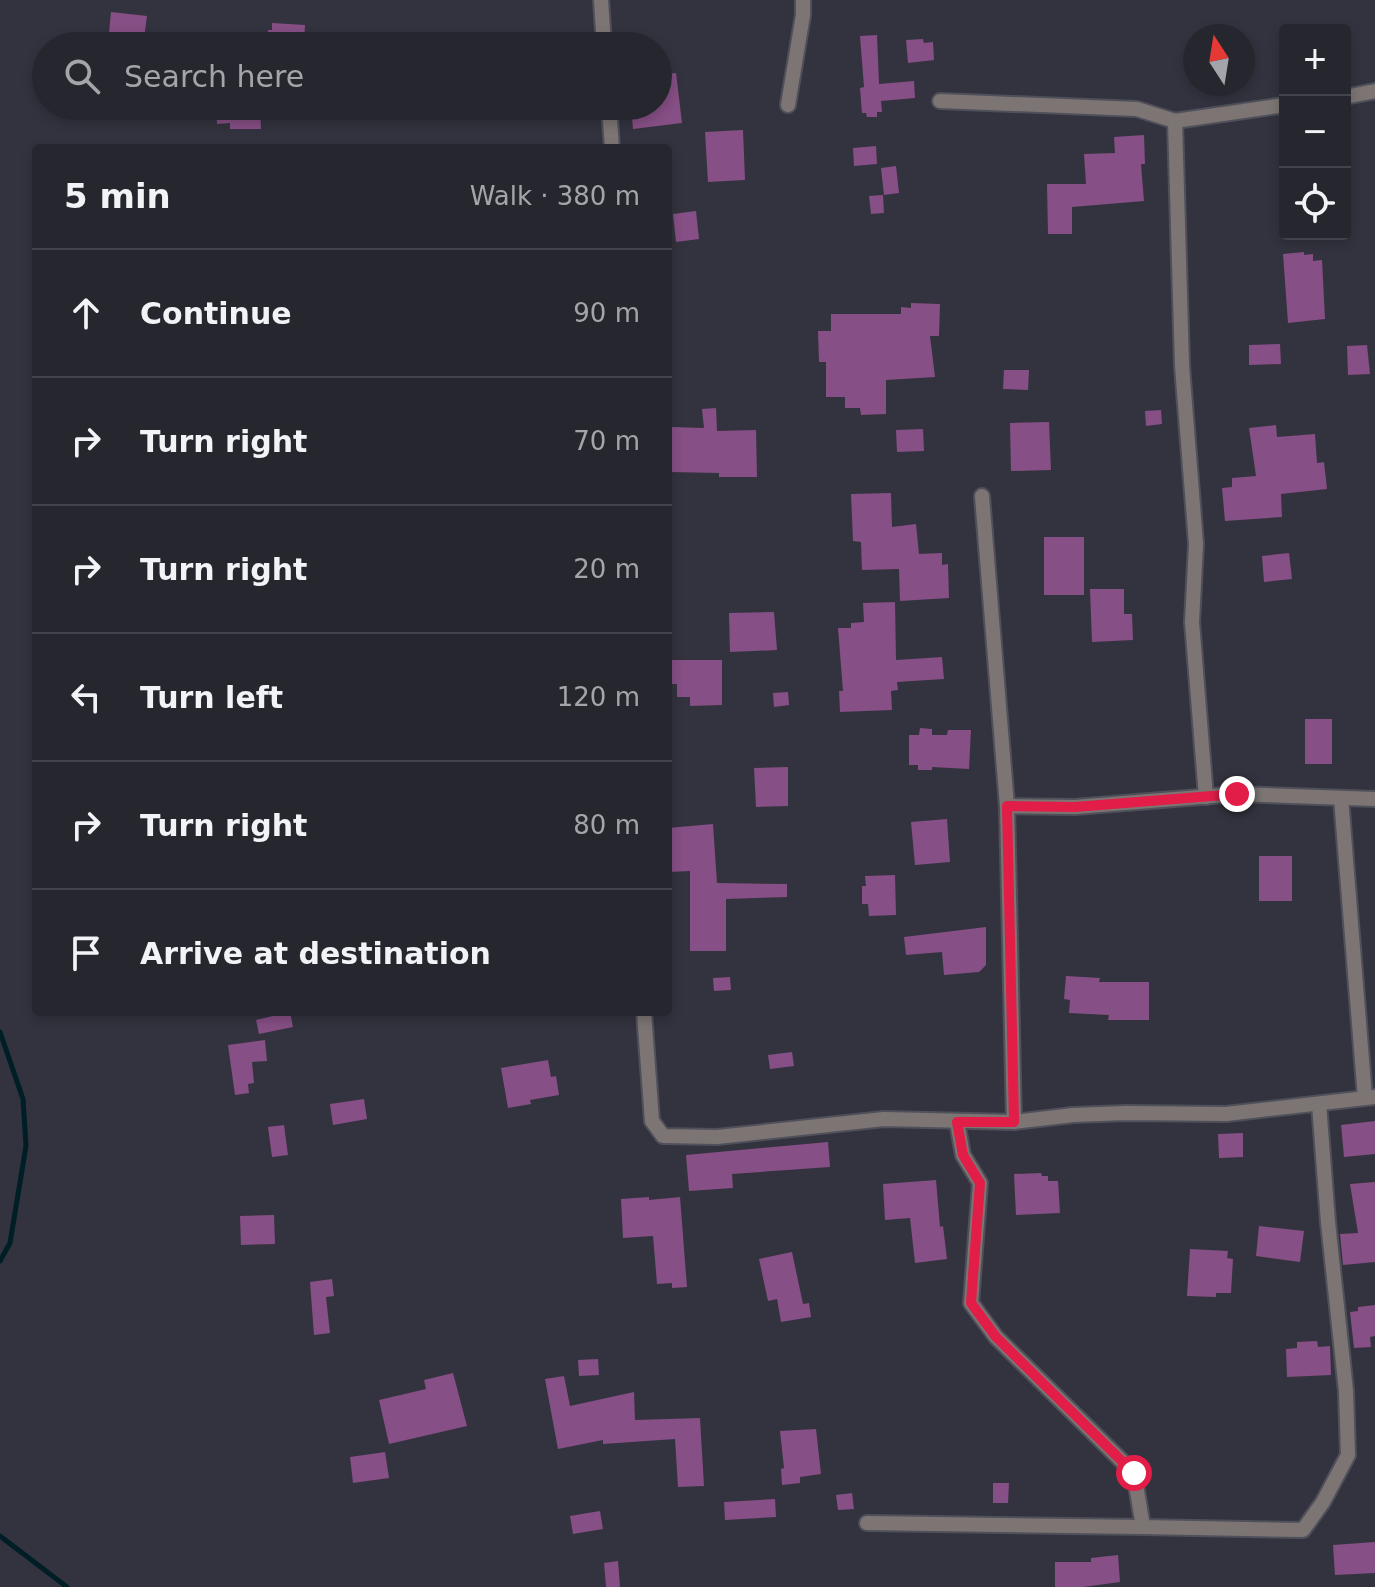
<!DOCTYPE html>
<meta charset="utf-8">
<style>
body{margin:0;font-family:"DejaVu Sans",sans-serif;background:#32323b;color:#f1f3f6}
.controls{position:absolute;right:24px;top:24px;display:grid;overflow:hidden;border-radius:8px;box-shadow:0 4px 12px #0003}
.controls button{width:72px;height:72px;display:grid;place-items:center;padding:0;border:0;border-bottom:2px solid #42434b;background:#26262f;color:#f1f3f6;font:40px sans-serif}
.compass{position:absolute;left:1183px;top:24px;width:72px;height:72px;border-radius:50%;background:#26262f;box-shadow:0 4px 12px #0003;rotate:348deg}
.stop{position:absolute;width:24px;height:24px;margin:-18px;border:6px solid #e11d48;border-radius:50%;background:#fff}
.stop.end{background:#e11d48;border-color:#fff;box-shadow:0 2px 8px #0008}
.list{margin:0;padding:0;list-style:none}
h2{display:flex;justify-content:space-between;align-items:center;height:104px;margin:0;padding:0 32px;font-size:34px}
h2 small{font-size:26px;font-weight:400;color:#a4a5aa}
.list li{display:grid;grid-template-columns:52px 1fr auto;gap:24px;align-items:center;box-sizing:border-box;height:128px;padding:0 32px;border-top:2px solid #42434b}
.list b{display:block;font-size:30px;white-space:nowrap}
.list em{font-size:26px;font-style:normal;color:#a4a5aa}
.icon{flex:none;width:44px;height:44px;fill:none;stroke:currentColor;stroke-width:2;stroke-linecap:round;stroke-linejoin:round}
.map{position:relative;flex:none;width:1375px;height:1587px;overflow:hidden}
.search{position:absolute;background:#26262f;box-shadow:0 4px 12px #0003;left:32px;top:32px;width:640px;height:88px;display:flex;align-items:center;gap:20px;box-sizing:border-box;padding:0 28px;border-radius:44px;color:#a4a5aa;font-size:30px}
.panel{position:absolute;background:#26262f;box-shadow:0 4px 12px #0003;left:32px;top:144px;width:640px;height:872px;border-radius:8px}
.map>svg:first-child{display:block}
.lines{fill:none;stroke-linecap:round;stroke-linejoin:round}
.stream{stroke:#001e26;stroke-width:5}
.building{fill:#864f85}
.minor-casing{stroke:#50505b;stroke-width:18}
.minor{stroke:#7c7574;stroke-width:14}
.route{stroke:#e11d48;stroke-width:10}
</style>
<div class="map">
<svg width="1375" height="1587" viewBox="0 0 1375 1587">
<rect width="100%" height="100%" fill="#33333f"/>
<g class="lines">
<g class="stream">
<polyline points="0,1032 23,1099 26,1146 10,1243 0,1261"/>
<polyline points="0,1536 67,1587"/>
</g>
</g>
<g class="building">
<polygon points="111,12 147,16 143,46 108,44"/>
<polygon points="272,23 305,25 304,46 267,46 268,30 272,30"/>
<polygon points="877,35 879,84 914,81 915,98 881,101 882,112 877,112 877,117 867,117 866,113 862,113 860,88 864,87 860,36"/>
<polygon points="923,39 924,43 933,42 934,60 908,63 906,40"/>
<polygon points="676,73 682,123 633,129 631,106 658,106 658,75"/>
<polygon points="216,106 260,106 261,129 230,129 230,123 217,124"/>
<polygon points="743,130 745,180 708,182 705,132"/>
<polygon points="1144,135 1145,164 1141,164 1144,201 1072,207 1072,234 1048,234 1047,184 1086,184 1084,154 1115,153 1114,137"/>
<polygon points="876,146 877,164 854,166 853,148"/>
<polygon points="896,166 899,193 884,195 881,168"/>
<polygon points="883,195 884,213 871,214 869,196"/>
<polygon points="696,211 699,239 676,242 673,214"/>
<polygon points="1304,252 1304,255 1313,254 1313,261 1322,260 1325,319 1288,323 1283,254"/>
<polygon points="911,303 940,304 939,336 930,336 935,377 886,380 886,414 861,415 860,408 845,408 845,397 826,397 826,362 819,362 818,331 831,331 831,314 901,314 901,307 911,308"/>
<polygon points="1280,344 1281,364 1249,365 1249,345"/>
<polygon points="1367,345 1370,374 1348,375 1347,346"/>
<polygon points="1004,370 1029,370 1028,390 1003,389"/>
<polygon points="716,408 717,431 756,430 757,477 719,477 719,473 670,472 672,427 704,428 702,409"/>
<polygon points="1161,410 1162,424 1146,426 1145,411"/>
<polygon points="1049,422 1051,470 1011,471 1010,423"/>
<polygon points="1276,425 1277,437 1315,434 1317,463 1324,462 1327,489 1281,494 1282,517 1225,521 1222,488 1232,487 1232,478 1256,476 1249,428"/>
<polygon points="923,429 924,451 897,452 896,430"/>
<polygon points="891,493 892,527 916,524 919,554 942,553 942,565 948,564 949,598 900,601 899,569 862,570 861,542 853,541 851,494"/>
<rect x="1044" y="537" width="40" height="58"/>
<polygon points="1289,553 1292,579 1264,582 1262,556"/>
<polygon points="1090,589 1124,589 1124,614 1132,614 1133,640 1092,642"/>
<polygon points="895,602 896,660 942,657 944,679 897,682 898,690 891,691 892,710 840,712 839,691 843,691 838,628 851,628 851,623 864,622 863,603"/>
<polygon points="774,612 777,650 730,652 729,613"/>
<polygon points="668,660 722,660 722,705 690,706 690,697 677,697 677,684 668,684"/>
<polygon points="788,692 789,705 774,707 773,693"/>
<rect x="1305" y="719" width="27" height="45"/>
<polygon points="920,728 932,729 932,735 947,735 948,730 971,730 969,769 932,767 932,770 918,770 918,765 909,765 909,735 919,735"/>
<polygon points="788,767 788,806 756,807 754,768"/>
<polygon points="947,819 950,862 915,865 911,822"/>
<polygon points="713,824 717,883 787,884 787,897 726,899 726,951 690,951 690,871 668,872 668,828"/>
<rect x="1259" y="856" width="33" height="45"/>
<polygon points="895,875 896,915 869,916 868,904 862,904 862,886 866,886 865,876"/>
<polygon points="986,927 986,965 979,972 944,975 942,952 906,955 904,937"/>
<polygon points="1066,976 1100,978 1099,982 1149,982 1149,1020 1108,1020 1109,1015 1069,1013 1070,1000 1064,999"/>
<polygon points="730,977 731,990 714,991 713,978"/>
<polygon points="290,1012 293,1027 259,1034 256,1020"/>
<polygon points="265,1040 267,1061 252,1062 254,1083 248,1084 249,1093 235,1095 228,1045"/>
<polygon points="792,1052 794,1066 770,1069 768,1055"/>
<polygon points="548,1060 551,1077 556,1076 559,1095 530,1100 531,1104 508,1108 501,1068"/>
<polygon points="364,1099 367,1119 333,1125 330,1104"/>
<polygon points="1375,1121 1375,1154 1344,1157 1341,1125"/>
<polygon points="284,1125 288,1155 272,1157 268,1127"/>
<polygon points="1243,1133 1243,1157 1219,1158 1218,1134"/>
<polygon points="828,1142 830,1167 732,1174 733,1188 689,1191 686,1155"/>
<polygon points="1041,1173 1042,1176 1048,1176 1048,1181 1058,1181 1060,1213 1016,1215 1014,1174"/>
<polygon points="936,1180 940,1227 943,1226 947,1259 915,1263 910,1218 885,1220 883,1184"/>
<polygon points="1375,1182 1375,1262 1343,1265 1340,1234 1358,1233 1350,1184"/>
<polygon points="649,1197 649,1200 680,1197 687,1287 672,1288 672,1283 657,1284 653,1236 623,1238 621,1199"/>
<polygon points="274,1215 275,1244 241,1245 240,1216"/>
<polygon points="1259,1226 1304,1231 1300,1262 1256,1256"/>
<polygon points="1190,1249 1228,1251 1227,1258 1233,1259 1231,1293 1216,1293 1216,1297 1187,1296"/>
<polygon points="792,1252 803,1304 809,1303 811,1317 781,1322 777,1299 768,1301 759,1259"/>
<polygon points="332,1279 334,1296 326,1297 330,1333 314,1335 310,1282"/>
<polygon points="1375,1305 1375,1336 1370,1337 1371,1347 1354,1348 1350,1312 1358,1311 1358,1307"/>
<polygon points="1317,1341 1318,1347 1330,1346 1331,1375 1287,1377 1286,1349 1297,1348 1297,1342"/>
<polygon points="598,1359 599,1375 579,1376 578,1360"/>
<polygon points="453,1373 467,1426 389,1444 379,1400 426,1389 424,1380"/>
<polygon points="564,1376 570,1406 634,1392 635,1420 700,1418 704,1486 678,1487 675,1439 603,1444 603,1440 558,1449 545,1379"/>
<polygon points="816,1429 821,1474 800,1477 800,1483 782,1485 781,1469 784,1468 780,1431"/>
<polygon points="385,1452 389,1478 353,1483 350,1457"/>
<polygon points="993,1483 1009,1483 1008,1503 993,1503"/>
<polygon points="852,1493 854,1509 838,1510 836,1495"/>
<polygon points="775,1499 776,1517 725,1520 724,1502"/>
<polygon points="600,1511 603,1529 573,1534 570,1516"/>
<polygon points="1375,1542 1375,1573 1335,1575 1333,1545"/>
<polygon points="1118,1555 1120,1582 1083,1587 1055,1587 1055,1562 1091,1562 1091,1558"/>
<polygon points="618,1561 620,1587 606,1587 604,1563"/>
</g>
<g class="lines">
<defs>
<g id="minor">
<polyline points="601,0 604,46"/>
<polyline points="1345,97 1375,91"/>
<polyline points="940,101 1137,109 1175,121 1285,105"/>
<polyline points="788,105 803,15 803,0"/>
<polyline points="609,106 612,148"/>
<polyline points="1175,121 1182,366 1196,544 1192,622 1206,797"/>
<polyline points="982,496 1007,806 1014,1122"/>
<polyline points="1341,798 1365,1098"/>
<polyline points="1007,806 1075,807 1237,794 1375,799"/>
<polyline points="644,1012 652,1121 663,1136 717,1137 884,1119 1014,1122 1073,1115 1126,1113 1226,1114 1375,1097"/>
<polyline points="957,1122 963,1155 980,1183 971,1303 996,1337 1134,1473 1143,1527 1303,1530 1323,1502 1348,1455 1346,1391 1328,1222 1319,1104"/>
<polyline points="867,1523 1143,1527"/>
</g>
</defs>
<use href="#minor" class="minor-casing"/>
<use href="#minor" class="minor"/>
</g>
<g class="lines">
<polyline class="route" points="1134,1473 996,1337 971,1303 980,1183 963,1155 957,1122 1014,1122 1007,806 1075,807 1237,794"/>
</g>
</svg>
<div class="controls">
<button>+</button>
<button>−</button>
<button><svg class="icon" aria-label="locate" viewBox="0 0 24 24"><circle cx="12" cy="12" r="6"/><path d="M12 2v4M12 18v4M2 12h4M18 12h4"/></svg></button>
</div>
<svg class="compass" viewBox="-18 -18 36 36"><path d="M0-13l5 13h-10z" fill="#e53935"/><path d="M0 13l5-13h-10z" fill="#a4a5aa"/></svg>
<div class="stop" style="left:1134px;top:1473px"></div>
<div class="stop end" style="left:1237px;top:794px"></div>
<div class="search"><svg class="icon" aria-label="search" viewBox="0 0 24 24"><circle cx="10" cy="10" r="6"/><path d="M15 15l6 6"/></svg>Search here</div>
<section class="panel">
<h2>5 min<small>Walk · 380 m</small></h2>
<ul class="list">
<li><svg class="icon" aria-label="ahead" viewBox="0 0 24 24"><path d="M12 20V5M6 11l6-6 6 6"/></svg><div><b>Continue</b></div><em>90 m</em></li>
<li><svg class="icon" aria-label="right" viewBox="0 0 24 24"><path d="M7 20v-9h11M14 6l5 5-5 5"/></svg><div><b>Turn right</b></div><em>70 m</em></li>
<li><svg class="icon" aria-label="right" viewBox="0 0 24 24"><path d="M7 20v-9h11M14 6l5 5-5 5"/></svg><div><b>Turn right</b></div><em>20 m</em></li>
<li><svg class="icon" aria-label="left" viewBox="0 0 24 24"><path d="M17 20v-9H6M10 6l-5 5 5 5"/></svg><div><b>Turn left</b></div><em>120 m</em></li>
<li><svg class="icon" aria-label="right" viewBox="0 0 24 24"><path d="M7 20v-9h11M14 6l5 5-5 5"/></svg><div><b>Turn right</b></div><em>80 m</em></li>
<li><svg class="icon" aria-label="arrive" viewBox="0 0 24 24"><path d="M6 21V4h12l-3 4 3 4H6"/></svg><div><b>Arrive at destination</b></div></li>
</ul>
</section>
</div>
